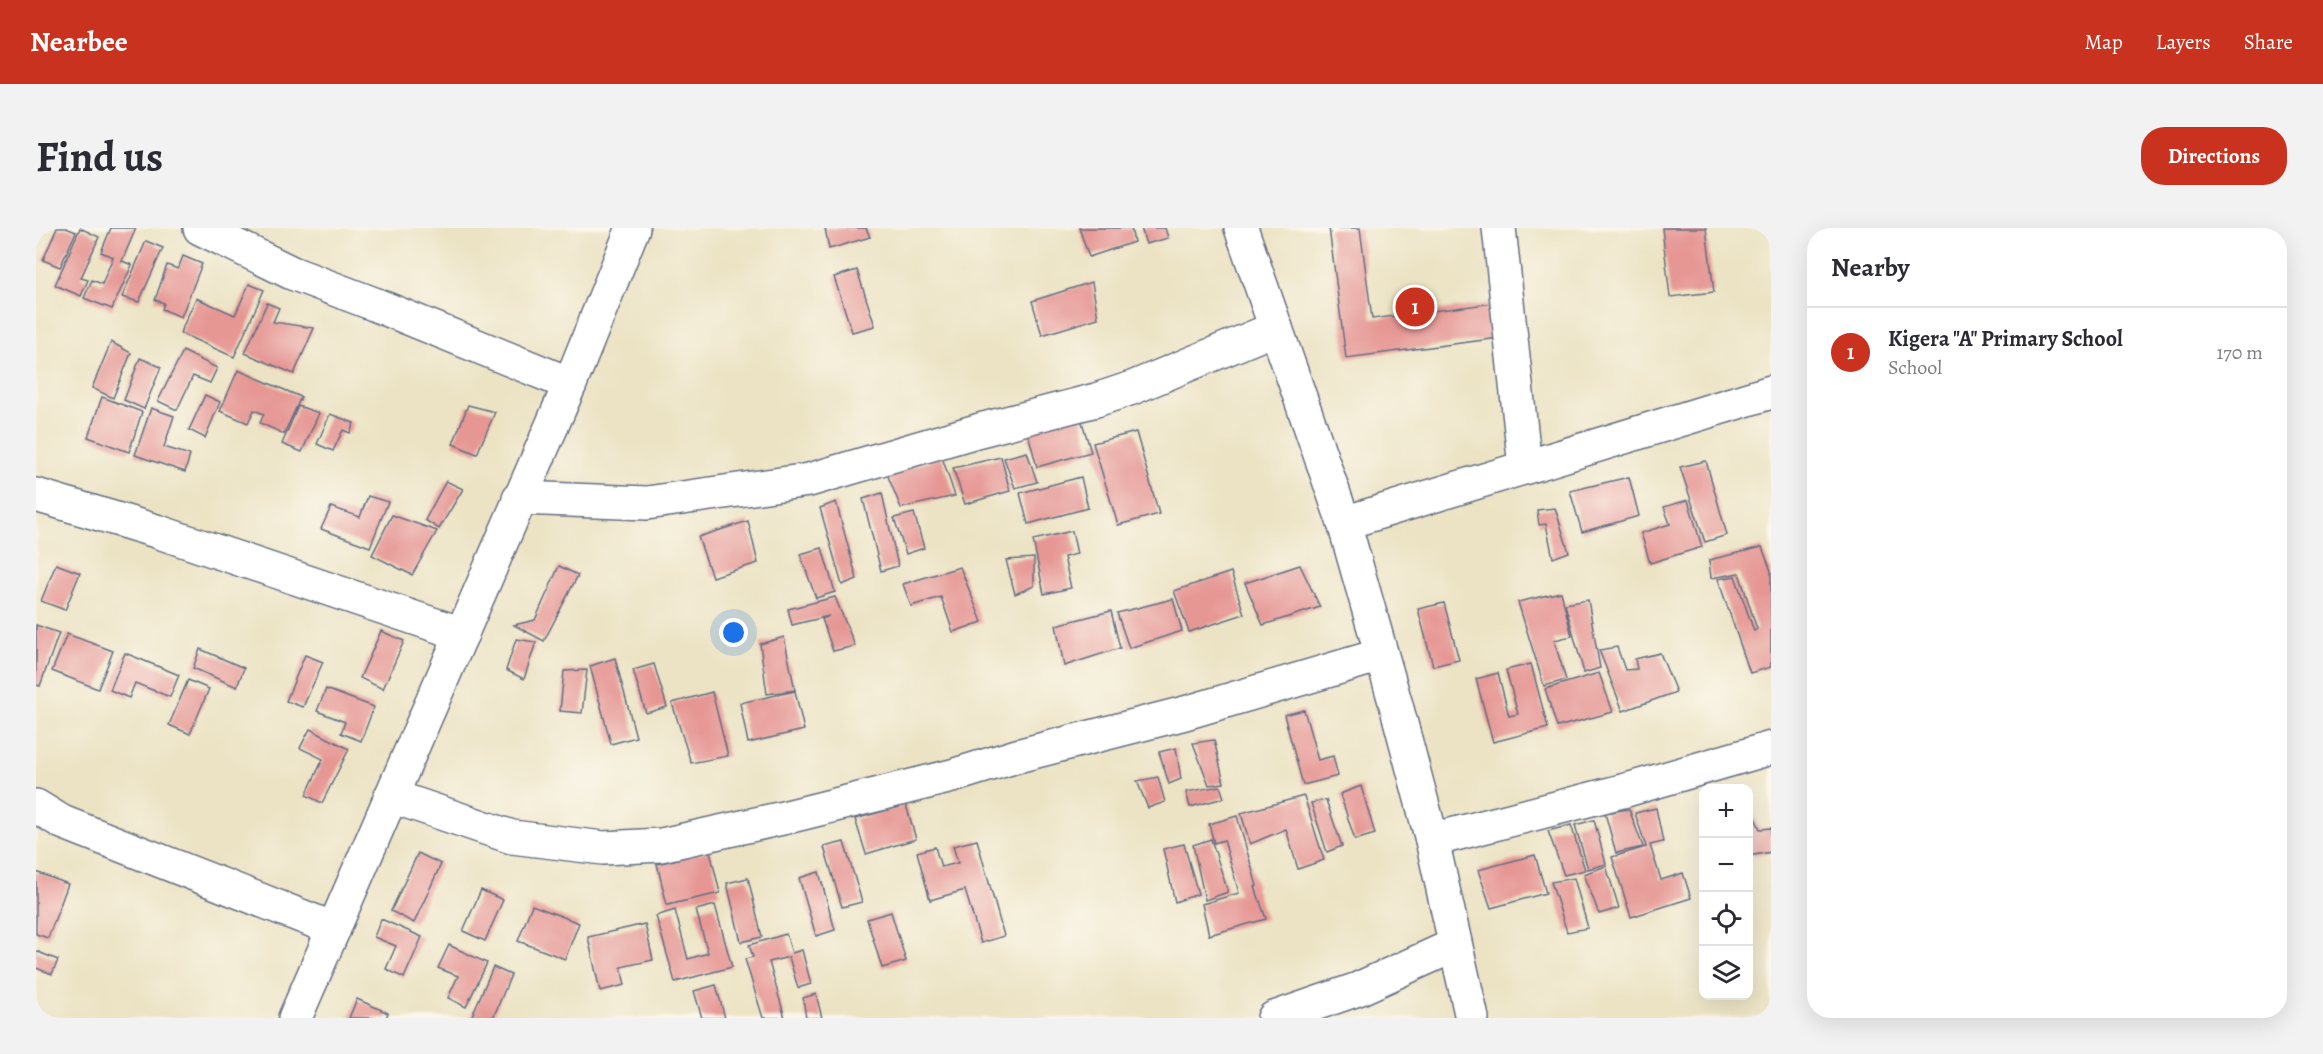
<!DOCTYPE html>
<meta charset="utf-8">
<style>
body{margin:0;font-family:Alegreya,serif;background:#f2f2f3;color:#2b2b33}
.controls{position:absolute;right:18px;bottom:18px;display:grid;overflow:hidden;border-radius:12px;box-shadow:0 6px 24px #0002}
.controls button{width:54px;height:54px;display:grid;place-items:center;padding:0;border:0;border-bottom:2px solid #e1e1e2;background:#fff;color:#2b2b33;font:30px sans-serif}
.you{position:absolute;left:698px;top:405px;width:21px;height:21px;margin:-15px;border:4px solid #fff;border-radius:50%;background:#1a73e8;box-shadow:0 0 0 9px #1a73e833}
.badge{display:grid;place-items:center;width:39px;height:39px;border-radius:50%;background:#c8321e;color:#fff;font-size:20px;font-weight:700}
.pin{position:absolute;translate:-50% -50%;border:3px solid #fff;box-shadow:0 2px 6px #0006}
.list{margin:0;padding:0;list-style:none}
h2{display:flex;justify-content:space-between;align-items:center;height:78px;margin:0;padding:0 24px;font-size:26px}
h2 small{font-size:20px;font-weight:400;color:#7c7c81}
.list li{display:grid;grid-template-columns:39px 1fr auto;gap:18px;align-items:center;box-sizing:border-box;height:90px;padding:0 24px;border-top:2px solid #e1e1e2}
.list b{display:block;font-size:22px;white-space:nowrap}
.list p{margin:0;font-size:20px;white-space:nowrap;color:#7c7c81}
.list em{font-size:20px;font-style:normal;color:#7c7c81}
.icon{flex:none;width:33px;height:33px;fill:none;stroke:currentColor;stroke-width:2;stroke-linecap:round;stroke-linejoin:round}
.map{position:relative;flex:none;width:1735px;height:790px;overflow:hidden;border-radius:24px}
header{display:flex;align-items:center;gap:36px;box-sizing:border-box;height:84px;padding:0 30px;background:#c8321e;color:#fff}
header strong{font-size:28px}
nav{display:flex;gap:33px;margin-inline-start:auto;font-size:21px}
.intro{display:flex;align-items:center;justify-content:space-between;box-sizing:border-box;height:144px;padding:0 36px}
h1{margin:0;font-size:42px}
.button{padding:15px 27px;border-radius:24px;background:#c8321e;color:#fff;font-size:21px;font-weight:700}
main{display:flex;gap:36px;padding:0 36px}
aside{flex:1;background:#fff;border-radius:24px;box-shadow:0 6px 24px #0002}
.map>svg:first-child{display:block}
.building{fill:#e69794}
.lines{fill:none;stroke-linecap:round;stroke-linejoin:round}
.minor-casing{stroke:#646e82;stroke-width:36}
.minor{stroke:#fff;stroke-width:33}
</style>
<header>
<strong>Nearbee</strong>
<nav><a>Map</a><a>Layers</a><a>Share</a></nav>
</header>
<div class="intro"><h1>Find us</h1><a class="button">Directions</a></div>
<main>
<div class="map">
<svg width="1735" height="790" viewBox="0 0 1735 790">
<rect width="100%" height="100%" fill="#fbf7ec"/>
<filter id="ink" filterUnits="userSpaceOnUse"><feTurbulence type="fractalNoise" baseFrequency=".0167" numOctaves="2"/><feDisplacementMap in="SourceGraphic" scale="12" xChannelSelector="R" yChannelSelector="G"/><feConvolveMatrix kernelMatrix="1 2 1 2 8 2 1 2 1" color-interpolation-filters="sRGB"/></filter>
<filter id="wash" filterUnits="userSpaceOnUse"><feTurbulence type="fractalNoise" baseFrequency=".008" numOctaves="4" result="noise"/><feDisplacementMap in="SourceGraphic" scale="24" xChannelSelector="R" yChannelSelector="G"/><feGaussianBlur stdDeviation="1.35" result="paint"/><feColorMatrix in="noise" values="0 0 0 0 0 0 0 0 0 0 0 0 0 0 0 0 0 1.4 0 .05"/><feComposite in="paint" operator="in"/></filter>
<g filter="url(#wash)">
<rect width="100%" height="100%" fill="#ece3c4"/>
<g id="blocks">
<g class="building">
<polygon points="21,0 30,0 40,4 24,39 7,32"/>
<polygon points="44,0 63,9 45,50 52,52 45,68 19,57"/>
<polygon points="75,0 100,0 86,33 96,37 76,81 48,70 56,52 66,56 77,29 65,24"/>
<polygon points="789,0 830,0 834,9 793,21"/>
<polygon points="1043,0 1095,0 1098,14 1053,29"/>
<polygon points="1105,0 1129,0 1132,10 1110,16"/>
<polygon points="1293,0 1324,0 1336,91 1458,75 1463,110 1310,130"/>
<polygon points="1626,0 1670,0 1678,64 1634,69"/>
<polygon points="110,13 127,20 103,74 86,69"/>
<polygon points="147,28 166,36 145,89 126,81 128,75 119,72 131,37 142,41"/>
<polygon points="821,42 839,98 816,104 798,49"/>
<polygon points="1056,54 1062,90 1006,107 996,73"/>
<polygon points="213,56 228,62 198,129 144,105 160,70 199,87"/>
<polygon points="231,75 243,80 237,94 278,100 258,146 209,125"/>
<polygon points="75,114 95,125 77,170 56,160"/>
<polygon points="147,123 181,140 174,155 157,148 141,182 122,173"/>
<polygon points="104,130 125,139 108,181 88,172"/>
<polygon points="202,142 265,169 248,206 224,195 228,186 218,182 212,195 184,183"/>
<polygon points="169,167 184,174 169,210 153,202"/>
<polygon points="66,169 106,184 93,224 52,209"/>
<polygon points="432,177 459,184 441,226 417,216"/>
<polygon points="262,178 283,185 266,224 246,216"/>
<polygon points="115,180 138,188 128,219 154,227 149,244 99,227"/>
<polygon points="294,186 318,195 314,205 307,202 297,223 281,216"/>
<polygon points="1044,187 1055,224 1001,239 991,202"/>
<polygon points="1100,204 1123,286 1082,297 1057,215"/>
<polygon points="991,224 1001,254 979,260 968,230"/>
<polygon points="906,229 919,268 865,280 851,246"/>
<polygon points="965,229 974,263 929,276 917,240"/>
<polygon points="1670,233 1691,307 1669,314 1644,239"/>
<polygon points="1045,249 1052,280 992,296 984,265"/>
<polygon points="1593,249 1603,288 1546,304 1534,263"/>
<polygon points="410,253 427,261 403,301 389,292"/>
<polygon points="846,265 862,338 845,343 827,271"/>
<polygon points="332,268 352,274 334,319 285,301 295,279 324,289"/>
<polygon points="1652,272 1666,319 1614,335 1605,305 1634,296 1628,279"/>
<polygon points="800,274 821,351 806,357 784,280"/>
<polygon points="1519,280 1533,324 1517,330 1510,296 1503,297 1501,282"/>
<polygon points="878,285 888,320 870,326 858,290"/>
<polygon points="356,287 401,303 376,347 336,327"/>
<polygon points="712,293 722,335 676,349 662,309"/>
<polygon points="1036,303 1041,326 1028,329 1035,360 1008,366 997,312"/>
<polygon points="1726,319 1735,343 1735,439 1714,445 1682,351 1699,348 1718,403 1721,401 1703,345 1675,350 1673,332"/>
<polygon points="786,320 799,364 780,370 764,326"/>
<polygon points="998,330 998,358 979,366 970,332"/>
<polygon points="20,336 44,345 29,382 5,373"/>
<polygon points="1264,337 1284,379 1227,397 1209,355"/>
<polygon points="523,338 542,347 508,413 478,397 499,392"/>
<polygon points="924,339 946,394 917,404 905,369 875,378 867,356"/>
<polygon points="1195,344 1208,386 1153,404 1138,363"/>
<polygon points="1525,364 1536,408 1518,412 1530,452 1508,458 1482,374"/>
<polygon points="799,369 819,418 797,423 786,391 793,388 756,397 752,381"/>
<polygon points="1137,371 1146,403 1093,420 1081,385"/>
<polygon points="1552,372 1564,440 1548,445 1529,376"/>
<polygon points="1408,375 1423,432 1397,438 1382,381"/>
<polygon points="1075,383 1084,420 1028,438 1020,397"/>
<polygon points="0,397 23,405 4,458 0,457"/>
<polygon points="345,403 368,413 347,461 324,450"/>
<polygon points="31,406 77,423 62,461 16,443"/>
<polygon points="748,409 759,462 731,466 724,416"/>
<polygon points="480,411 500,414 488,451 470,442"/>
<polygon points="1581,419 1589,442 1601,441 1599,431 1624,425 1640,464 1587,483 1563,422"/>
<polygon points="164,421 208,440 201,459 157,440"/>
<polygon points="89,425 143,447 134,469 99,455 93,470 74,462"/>
<polygon points="269,427 287,434 267,479 250,473"/>
<polygon points="579,430 600,509 575,516 554,438"/>
<polygon points="618,436 631,479 610,485 597,442"/>
<polygon points="1495,436 1512,500 1457,514 1440,451 1462,445 1473,488 1482,486 1470,442"/>
<polygon points="551,442 546,485 524,483 528,443"/>
<polygon points="1563,445 1577,484 1521,499 1509,461"/>
<polygon points="152,452 173,461 154,506 133,497"/>
<polygon points="290,461 338,479 325,513 305,505 309,494 281,483"/>
<polygon points="759,463 768,502 712,515 704,475"/>
<polygon points="676,464 692,528 655,535 636,475"/>
<polygon points="1268,482 1282,532 1297,528 1302,548 1267,557 1248,487"/>
<polygon points="274,501 313,521 286,575 270,567 287,531 264,520"/>
<polygon points="1178,512 1188,555 1173,557 1157,515"/>
<polygon points="1140,520 1145,551 1133,556 1123,524"/>
<polygon points="1122,549 1129,574 1112,580 1101,553"/>
<polygon points="1184,558 1188,570 1154,579 1150,564"/>
<polygon points="1325,558 1339,606 1319,612 1304,566"/>
<polygon points="1268,568 1288,632 1262,641 1250,601 1214,616 1205,585"/>
<polygon points="1290,572 1306,618 1291,624 1275,575"/>
<polygon points="870,577 880,611 830,626 819,591"/>
<polygon points="1620,580 1627,614 1614,617 1625,652 1647,645 1655,670 1595,689 1576,629 1610,619 1599,585"/>
<polygon points="1593,581 1607,619 1580,625 1569,585"/>
<polygon points="1717,585 1724,601 1735,600 1735,624 1712,628 1712,586"/>
<polygon points="1201,588 1221,658 1219,659 1230,691 1173,707 1166,676 1203,665 1188,612 1178,615 1173,596"/>
<polygon points="1558,592 1570,636 1552,641 1539,597"/>
<polygon points="1535,597 1549,642 1528,647 1512,603"/>
<polygon points="1175,611 1192,664 1169,672 1157,617"/>
<polygon points="941,612 968,708 945,715 929,662 894,672 881,624 899,619 905,639 922,635 917,618"/>
<polygon points="808,614 826,674 806,679 788,619"/>
<polygon points="1148,616 1162,666 1139,674 1127,621"/>
<polygon points="674,623 684,665 631,677 621,636"/>
<polygon points="382,625 405,636 378,695 355,683"/>
<polygon points="1499,627 1510,665 1455,680 1442,642"/>
<polygon points="1570,638 1583,680 1563,686 1548,646"/>
<polygon points="0,644 32,656 12,710 0,706"/>
<polygon points="783,644 799,702 780,708 763,650"/>
<polygon points="712,650 726,709 705,714 691,655"/>
<polygon points="1538,650 1552,700 1531,704 1515,654"/>
<polygon points="445,662 467,672 449,713 427,703"/>
<polygon points="496,677 543,695 529,731 482,713"/>
<polygon points="679,677 696,739 639,754 620,688 639,682 652,731 672,725 660,682"/>
<polygon points="855,684 870,733 846,740 831,691"/>
<polygon points="345,691 386,709 368,750 350,741 360,718 338,709"/>
<polygon points="609,696 617,732 585,739 589,757 564,763 552,709"/>
<polygon points="750,706 756,725 766,722 775,756 762,760 753,729 733,734 749,790 727,790 709,731 717,729 713,717"/>
<polygon points="413,717 451,735 430,779 412,770 422,748 402,740"/>
<polygon points="0,723 22,732 16,746 0,740"/>
<polygon points="457,739 475,747 457,790 435,790"/>
<polygon points="680,757 689,790 666,790 658,763"/>
<polygon points="780,766 786,790 770,790 767,770"/>
<polygon points="321,771 352,785 350,790 313,790"/>
</g>
</g>
</g>
<g filter="url(#ink)">
<use href="#blocks" fill-opacity="0" stroke="#646e82" stroke-width="1.5"/>
<g class="lines">
<defs>
<g id="minor">
<polyline points="164,0 256,45 338,76 534,156"/>
<polyline points="1205,0 1308,295 1360,477 1396,612 1436,790"/>
<polyline points="1463,0 1489,239"/>
<polyline points="0,267 120,303 426,406"/>
<polyline points="483,270 611,275 773,252 944,202 1060,172 1096,160 1240,100"/>
<polyline points="1308,295 1735,164"/>
<polyline points="355,568 476,609 567,620 625,617 747,590 916,548 981,528 1149,485 1345,427"/>
<polyline points="0,578 26,594 298,701"/>
<polyline points="1396,612 1594,561 1735,520"/>
<polyline points="259,790 534,156 597,0"/>
<polyline points="1238,790 1322,761 1419,717"/>
</g>
</defs>
<use href="#minor" class="minor-casing"/>
<use href="#minor" class="minor"/>
</g>
</g>
</svg>
<div class="controls">
<button>+</button>
<button>−</button>
<button><svg class="icon" aria-label="locate" viewBox="0 0 24 24"><circle cx="12" cy="12" r="6"/><path d="M12 2v4M12 18v4M2 12h4M18 12h4"/></svg></button>
<button><svg class="icon" aria-label="layers" viewBox="0 0 24 24"><path d="M12 4l9 5-9 5-9-5zM3 14l9 5 9-5"/></svg></button>
</div>
<div class="you"></div>
<div class="pin badge" style="left:1379px;top:79px">1</div>
</div>
<aside>
<h2>Nearby<small></small></h2>
<ul class="list">
<li><span class="badge">1</span><div><b>Kigera &quot;A&quot; Primary School</b><p>School</p></div><em>170 m</em></li>
</ul>
</aside>
</main>
